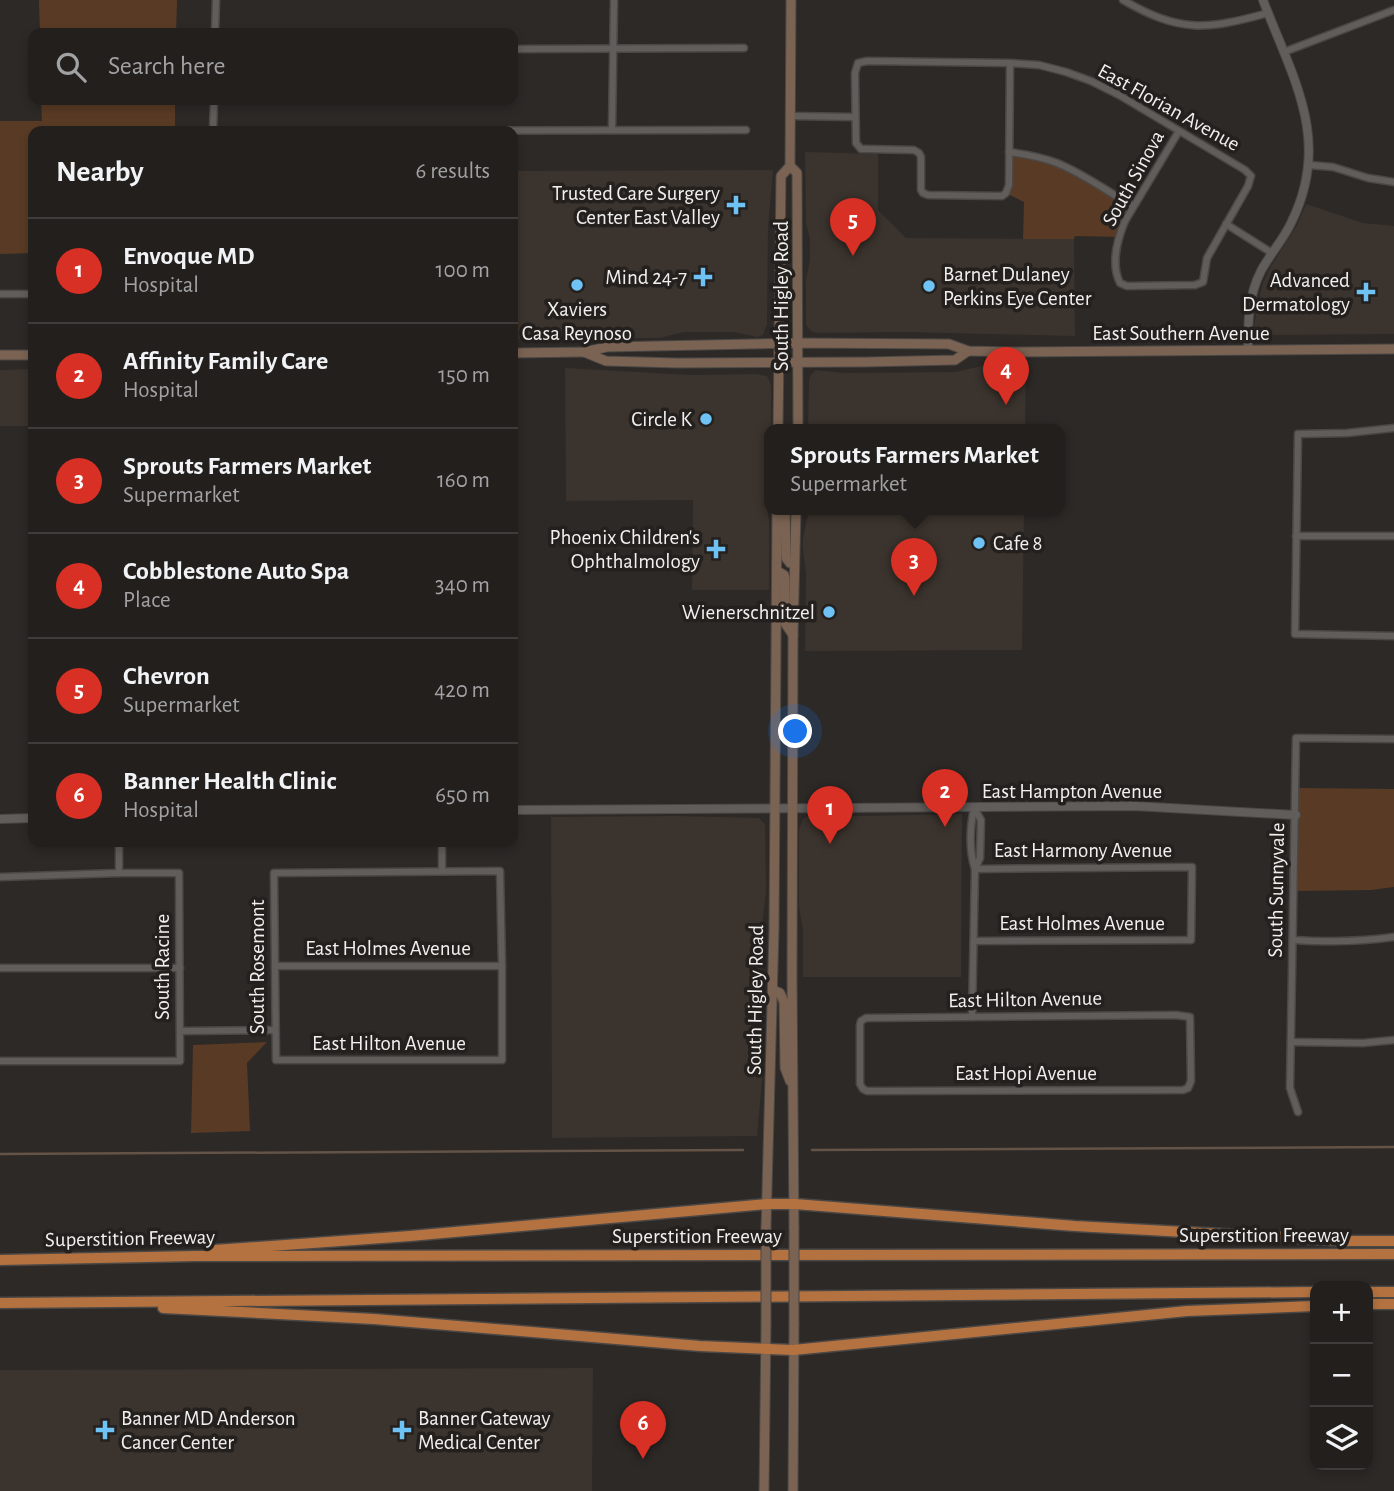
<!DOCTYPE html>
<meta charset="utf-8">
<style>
body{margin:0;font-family:"Alegreya Sans",sans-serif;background:#2a2726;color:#f1f3f6}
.controls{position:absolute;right:21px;bottom:21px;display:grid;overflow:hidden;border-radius:14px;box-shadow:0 4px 10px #0003}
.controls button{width:63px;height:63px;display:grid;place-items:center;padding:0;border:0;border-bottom:2px solid #3f3d3b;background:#221f1d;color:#f1f3f6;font:35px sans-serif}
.you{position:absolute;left:796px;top:732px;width:24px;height:24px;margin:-18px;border:5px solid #fff;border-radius:50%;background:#1a73e8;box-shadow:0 0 0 10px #1a73e833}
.badge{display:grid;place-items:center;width:46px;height:46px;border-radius:50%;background:#d93025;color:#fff;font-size:23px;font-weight:700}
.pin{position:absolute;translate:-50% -58px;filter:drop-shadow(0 2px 4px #0008)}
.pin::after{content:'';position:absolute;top:37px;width:24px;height:21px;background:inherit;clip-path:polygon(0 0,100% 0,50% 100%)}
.popup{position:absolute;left:764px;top:424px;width:301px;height:91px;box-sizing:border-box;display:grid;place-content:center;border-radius:14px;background:#221f1d;filter:drop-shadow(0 2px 5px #0005);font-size:23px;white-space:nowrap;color:#a2a2a4}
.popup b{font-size:26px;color:#f1f3f6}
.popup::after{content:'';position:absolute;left:50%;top:100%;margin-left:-14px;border:14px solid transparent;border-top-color:#221f1d}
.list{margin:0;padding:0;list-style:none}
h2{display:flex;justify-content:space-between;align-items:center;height:91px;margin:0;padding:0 28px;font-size:30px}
h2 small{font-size:23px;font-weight:400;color:#a2a2a4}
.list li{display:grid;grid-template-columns:46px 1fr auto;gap:21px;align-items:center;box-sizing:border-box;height:105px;padding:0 28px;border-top:2px solid #3f3d3b}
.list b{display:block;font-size:26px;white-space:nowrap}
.list p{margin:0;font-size:23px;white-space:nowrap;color:#a2a2a4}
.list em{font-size:23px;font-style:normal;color:#a2a2a4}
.icon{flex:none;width:38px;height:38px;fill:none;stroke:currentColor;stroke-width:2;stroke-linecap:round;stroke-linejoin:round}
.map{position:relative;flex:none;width:1394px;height:1491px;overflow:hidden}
.search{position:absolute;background:#221f1d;box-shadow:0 4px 10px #0003;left:28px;top:28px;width:490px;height:77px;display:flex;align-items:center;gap:18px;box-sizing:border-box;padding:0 24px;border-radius:14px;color:#a2a2a4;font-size:26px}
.panel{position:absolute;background:#221f1d;box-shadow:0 4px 10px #0003;left:28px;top:126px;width:490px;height:721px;border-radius:14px}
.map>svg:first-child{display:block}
.built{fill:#3b332d}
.green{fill:#593b25}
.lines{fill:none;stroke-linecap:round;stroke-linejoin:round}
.stream{stroke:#645347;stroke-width:2.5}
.minor-casing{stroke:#4a4745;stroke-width:9}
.tertiary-casing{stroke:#4a4745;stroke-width:10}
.secondary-casing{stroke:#4a4745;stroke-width:11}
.motorway-casing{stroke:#4a4745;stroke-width:13}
.minor{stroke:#615d5b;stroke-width:6}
.tertiary{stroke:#615d5b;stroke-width:8}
.secondary{stroke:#7a6353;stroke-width:9}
.motorway{stroke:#b37240;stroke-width:10}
.secondary-bridge-casing{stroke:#4a4745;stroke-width:11;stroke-linecap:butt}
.secondary-bridge{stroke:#7a6353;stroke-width:9}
.poi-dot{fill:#6fc2f4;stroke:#23201e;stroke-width:2.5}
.labels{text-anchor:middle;stroke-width:7;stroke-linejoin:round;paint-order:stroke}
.street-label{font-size:21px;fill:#f2f0ee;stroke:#23201e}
.poi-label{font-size:21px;fill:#f2f0ee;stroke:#23201e;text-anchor:end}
</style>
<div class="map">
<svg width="1394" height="1491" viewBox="0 0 1394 1491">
<rect width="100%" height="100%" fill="#2d2927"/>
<g class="built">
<polygon points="805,152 878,154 878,210 906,238 1074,239 1075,336 906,332 817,333 811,331 806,325 806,279 810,260 810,239 806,224"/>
<polygon points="773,170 768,228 767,324 763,335 757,337 733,332 684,332 659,338 513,339 513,171"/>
<polygon points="1306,204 1363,223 1394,226 1394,334 1265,335 1260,334 1256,330 1254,327 1257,305 1263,283 1271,266 1297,225"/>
<polygon points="982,366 1026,366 1025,430 808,430 809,380 811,375 816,370 844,373 956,372"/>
<polygon points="565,368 691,375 756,374 767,376 771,384 771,430 769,430 769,450 765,467 765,495 769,521 769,590 692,590 693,500 566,501"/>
<polygon points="33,369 33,426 0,426 0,370"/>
<polygon points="809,510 1024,510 1022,650 805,651 806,573 803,550 803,538"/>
<polygon points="962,814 961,977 803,977 803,929 799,907 799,830 803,819 807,817"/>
<polygon points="674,816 759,818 765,824 766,890 762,929 761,976 765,1003 762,1081 757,1136 552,1138 551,817"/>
<polygon points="593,1368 592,1491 0,1491 0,1370"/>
</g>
<g class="green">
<polygon points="39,0 177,0 176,33 40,33"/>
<polygon points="41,100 175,100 175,131 33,131 33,253 0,254 0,121 42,121"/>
<polygon points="1009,152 1055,162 1133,206 1119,237 1075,236 1074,239 1023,239 1024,202 1006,193"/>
<polygon points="1296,788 1394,789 1394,887 1371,890 1294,891"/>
<polygon points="267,1042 247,1063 250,1131 191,1133 193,1045"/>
</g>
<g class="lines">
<g class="stream">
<polyline points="812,1150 1394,1147"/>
<polyline points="0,1154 743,1150"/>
</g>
<defs>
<g id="minor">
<path d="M1123,0C1180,33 1206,30 1268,13"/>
<polyline points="215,33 216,0"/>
<polyline points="513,49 744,48"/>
<polyline points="1284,52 1394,10"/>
<path d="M1010,63L1009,185L1006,193L1002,196L928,195L923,193L921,190V157L919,153L914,150L865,149H861L856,143L855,73L858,63L867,61L1010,63L1039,65L1066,72L1091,81L1119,95L1245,170L1251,176L1248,186L1207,258L1203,282L1195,285L1127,286L1120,283C1111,265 1117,240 1125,221L1179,131"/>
<polyline points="790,116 855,117"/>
<polyline points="612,130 614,0"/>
<polyline points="213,131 214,100"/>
<polyline points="225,131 746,130"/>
<path d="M1009,152C1025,154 1041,157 1057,163C1084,174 1108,192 1133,206"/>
<polyline points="1309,165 1333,167 1368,178 1394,182"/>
<polyline points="1226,224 1272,253"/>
<polyline points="0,294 33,294"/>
<polyline points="1394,428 1347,433 1298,434 1295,634 1394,636"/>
<polyline points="1296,536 1394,536"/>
<polyline points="974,808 981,820 980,858 975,869"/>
<polyline points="119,842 119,873"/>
<polyline points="442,871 442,842"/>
<polygon points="500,871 502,966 502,1060 276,1060 274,873"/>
<polyline points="0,877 119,873 179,873 180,1061 0,1061"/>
<path d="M1293,940C1327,942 1360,942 1394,937"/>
<polyline points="974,941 1191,940 1192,867 975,869"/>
<polyline points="275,966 502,966"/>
<polyline points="0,968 180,968"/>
<polygon points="1176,1015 1190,1017 1191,1081 1188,1088 1183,1090 867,1091 863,1089 860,1084 860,1025 861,1021 866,1018"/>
<path d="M972,1017L975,869C969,850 970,827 974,808"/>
<polyline points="180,1031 275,1030"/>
<polyline points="1291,1042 1363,1043 1394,1040"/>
<polyline points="1298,1112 1290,1088 1296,738 1394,739"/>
</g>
<g id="tertiary">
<path d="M1248,350C1248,323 1248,296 1261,271C1270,254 1284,239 1292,221C1332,139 1292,77 1263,0"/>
<polyline points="513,810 1134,806 1296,815"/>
<polyline points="0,819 33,818"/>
</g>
<g id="secondary">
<polyline points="790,166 797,173 798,430"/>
<polyline points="584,352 606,361 677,363 866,362 955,360 968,351"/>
<polyline points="513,353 584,352 607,347 797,343 949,344 968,351 1019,352 1394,349"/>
<polyline points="0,355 33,355"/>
<polyline points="778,430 781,176 790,166 791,0"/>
<polyline points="785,510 786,558 790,563 794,564"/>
<polyline points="777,571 784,575 785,578 785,623 793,635"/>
<polyline points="773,990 780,993 784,1002 785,1068 790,1081"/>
<polyline points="766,1227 774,930 777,510"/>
<polyline points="794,1227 792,978 793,636 796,510"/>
<polyline points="764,1491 766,1325"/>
<polyline points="793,1491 794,1325"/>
</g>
<g id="motorway">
<polyline points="214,1250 410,1236 767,1204 795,1204 1075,1226 1348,1241 1394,1241"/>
<polyline points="0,1260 195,1256 1394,1254"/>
<polyline points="1368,1292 1394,1292"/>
<polyline points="0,1303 1315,1292"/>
<polyline points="1368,1304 1394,1304"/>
<polyline points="163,1308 374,1319 700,1346 793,1350 1187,1311 1315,1306"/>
</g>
</defs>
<use href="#minor" class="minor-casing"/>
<use href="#tertiary" class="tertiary-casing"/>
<use href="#secondary" class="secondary-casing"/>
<use href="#motorway" class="motorway-casing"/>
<use href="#minor" class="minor"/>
<use href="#tertiary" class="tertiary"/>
<use href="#secondary" class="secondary"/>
<use href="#motorway" class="motorway"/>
<defs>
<g id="secondary-bridge">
<polyline points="766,1325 766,1227"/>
<polyline points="794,1325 794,1227"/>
</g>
</defs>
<use href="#secondary-bridge" class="secondary-bridge-casing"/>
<use href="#secondary-bridge" class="secondary-bridge"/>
</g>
<g class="poi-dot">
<path d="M732.5 194.5h7v7h7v7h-7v7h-7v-7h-7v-7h7z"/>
<path d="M699.5 266.5h7v7h7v7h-7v7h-7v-7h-7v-7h7z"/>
<circle cx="577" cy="285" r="7"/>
<circle cx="929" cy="286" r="7"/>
<path d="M1362.5 281.5h7v7h7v7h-7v7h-7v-7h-7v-7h7z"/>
<circle cx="706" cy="419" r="7"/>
<circle cx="979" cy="543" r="7"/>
<path d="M712.5 538.5h7v7h7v7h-7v7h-7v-7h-7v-7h7z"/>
<circle cx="829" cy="612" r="7"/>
<path d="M101.5 1419.5h7v7h7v7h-7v7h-7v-7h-7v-7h7z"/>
<path d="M398.5 1419.5h7v7h7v7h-7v7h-7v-7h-7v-7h7z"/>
</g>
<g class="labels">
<g class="street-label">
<text transform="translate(1169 107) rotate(29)" y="7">East Florian Avenue</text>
<text transform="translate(1133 178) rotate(-61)" y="7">South Sinova</text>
<text transform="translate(781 296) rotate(-90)" y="7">South Higley Road</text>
<text x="1181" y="340">East Southern Avenue</text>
<text x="1072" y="798">East Hampton Avenue</text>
<text x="1083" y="857">East Harmony Avenue</text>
<text transform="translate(1276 890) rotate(-89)" y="7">South Sunnyvale</text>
<text x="1082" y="930">East Holmes Avenue</text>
<text x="388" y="955">East Holmes Avenue</text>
<text transform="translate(162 967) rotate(-90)" y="7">South Racine</text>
<text transform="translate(257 967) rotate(-90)" y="7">South Rosemont</text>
<text transform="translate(1025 999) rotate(-1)" y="7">East Hilton Avenue</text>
<text transform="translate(755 1000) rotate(-89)" y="7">South Higley Road</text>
<text x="389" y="1050">East Hilton Avenue</text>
<text x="1026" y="1080">East Hopi Avenue</text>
<text x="1264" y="1242">Superstition Freeway</text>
<text x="697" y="1243">Superstition Freeway</text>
<text transform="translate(130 1238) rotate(-1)" y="7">Superstition Freeway</text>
</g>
<g class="poi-label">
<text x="720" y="200">Trusted Care Surgery<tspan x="720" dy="24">Center East Valley</tspan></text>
<text x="943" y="281" text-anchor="start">Barnet Dulaney<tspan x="943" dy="24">Perkins Eye Center</tspan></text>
<text x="687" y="284">Mind 24-7</text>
<text x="1350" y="287">Advanced<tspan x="1350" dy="24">Dermatology</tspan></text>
<text x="577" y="316" text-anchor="middle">Xaviers<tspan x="577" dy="24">Casa Reynoso</tspan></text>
<text x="692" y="426">Circle K</text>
<text x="700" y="544">Phoenix Children's<tspan x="700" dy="24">Ophthalmology</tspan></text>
<text x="993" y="550" text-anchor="start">Cafe 8</text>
<text x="815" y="619">Wienerschnitzel</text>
<text x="121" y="1425" text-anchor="start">Banner MD Anderson<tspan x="121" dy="24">Cancer Center</tspan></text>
<text x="418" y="1425" text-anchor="start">Banner Gateway<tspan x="418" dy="24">Medical Center</tspan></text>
</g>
</g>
</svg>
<div class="controls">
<button>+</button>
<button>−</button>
<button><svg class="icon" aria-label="layers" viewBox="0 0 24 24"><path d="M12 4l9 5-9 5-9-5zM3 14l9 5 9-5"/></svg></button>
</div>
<div class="you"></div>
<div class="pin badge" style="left:830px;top:844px">1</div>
<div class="pin badge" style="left:945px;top:827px">2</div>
<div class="pin badge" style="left:914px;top:596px">3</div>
<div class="popup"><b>Sprouts Farmers Market</b>Supermarket</div>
<div class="pin badge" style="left:1006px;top:405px">4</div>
<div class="pin badge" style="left:853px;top:256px">5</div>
<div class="pin badge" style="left:643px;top:1459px">6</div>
<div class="search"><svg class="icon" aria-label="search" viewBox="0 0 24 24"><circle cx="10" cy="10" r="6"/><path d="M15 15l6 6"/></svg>Search here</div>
<section class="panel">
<h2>Nearby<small>6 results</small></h2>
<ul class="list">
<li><span class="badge">1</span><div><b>Envoque MD</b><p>Hospital</p></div><em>100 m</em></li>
<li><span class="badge">2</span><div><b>Affinity Family Care</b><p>Hospital</p></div><em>150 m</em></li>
<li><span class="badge">3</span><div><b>Sprouts Farmers Market</b><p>Supermarket</p></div><em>160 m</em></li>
<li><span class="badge">4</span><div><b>Cobblestone Auto Spa</b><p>Place</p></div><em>340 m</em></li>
<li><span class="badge">5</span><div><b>Chevron</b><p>Supermarket</p></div><em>420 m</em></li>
<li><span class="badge">6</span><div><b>Banner Health Clinic</b><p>Hospital</p></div><em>650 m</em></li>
</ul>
</section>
</div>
